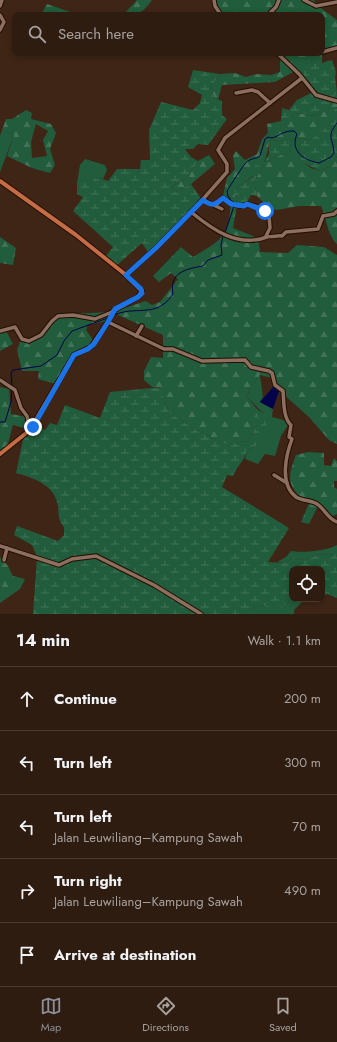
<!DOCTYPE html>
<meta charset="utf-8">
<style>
body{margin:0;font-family:Jost,sans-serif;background:#362519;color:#f1f3f6}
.controls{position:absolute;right:12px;bottom:12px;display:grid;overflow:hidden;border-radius:8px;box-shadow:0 2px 6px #0003}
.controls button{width:36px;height:36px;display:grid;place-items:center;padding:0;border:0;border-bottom:1px solid #493a30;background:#2e1c10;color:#f1f3f6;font:20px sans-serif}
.stop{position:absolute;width:12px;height:12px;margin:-9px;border:3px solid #1a73e8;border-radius:50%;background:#fff}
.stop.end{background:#1a73e8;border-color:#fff;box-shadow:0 1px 4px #0008}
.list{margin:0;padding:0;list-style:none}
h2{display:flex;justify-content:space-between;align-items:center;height:52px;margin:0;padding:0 16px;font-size:17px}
h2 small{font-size:13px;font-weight:400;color:#a7a19f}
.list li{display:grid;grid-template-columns:26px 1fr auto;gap:12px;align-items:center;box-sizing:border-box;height:64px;padding:0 16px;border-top:1px solid #493a30}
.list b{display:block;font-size:15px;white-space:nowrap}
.list p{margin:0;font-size:13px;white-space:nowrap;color:#a7a19f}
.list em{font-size:13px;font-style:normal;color:#a7a19f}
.icon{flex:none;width:22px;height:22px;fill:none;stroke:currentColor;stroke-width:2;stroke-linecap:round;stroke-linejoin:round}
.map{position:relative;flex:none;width:337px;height:614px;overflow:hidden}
.search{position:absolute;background:#2e1c10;box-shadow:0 2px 6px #0003;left:12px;right:12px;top:12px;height:44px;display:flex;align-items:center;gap:10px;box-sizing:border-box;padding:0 14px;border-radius:8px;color:#a7a19f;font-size:15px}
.sheet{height:372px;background:#2e1c10}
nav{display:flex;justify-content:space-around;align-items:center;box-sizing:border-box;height:56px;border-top:1px solid #493a30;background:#2e1c10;font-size:11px;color:#a7a19f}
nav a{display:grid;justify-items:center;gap:2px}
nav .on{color:#8c9099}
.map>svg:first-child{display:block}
.grass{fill:#215c3c}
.forest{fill:url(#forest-firs);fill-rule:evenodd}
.wetland{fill:url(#wetland-marsh)}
.water{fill:#00034b}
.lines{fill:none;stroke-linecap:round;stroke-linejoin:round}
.stream{stroke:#00034b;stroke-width:1}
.minor-casing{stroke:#240d02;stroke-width:5.5}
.major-casing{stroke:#240d02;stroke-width:6}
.minor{stroke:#8c6f5e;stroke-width:3.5}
.major{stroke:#c36c45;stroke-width:4}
.route{stroke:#1a73e8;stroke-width:5}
</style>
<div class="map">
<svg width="337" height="614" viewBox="0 0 337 614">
<defs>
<pattern id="forest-firs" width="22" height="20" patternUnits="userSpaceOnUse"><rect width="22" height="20" fill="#215c3c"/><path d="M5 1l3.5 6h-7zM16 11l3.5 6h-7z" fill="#427357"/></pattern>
<pattern id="wetland-marsh" width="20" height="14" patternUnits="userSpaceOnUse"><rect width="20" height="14" fill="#215c3c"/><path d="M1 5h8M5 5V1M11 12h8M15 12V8" fill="none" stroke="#427357"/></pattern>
</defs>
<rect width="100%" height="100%" fill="#3e2516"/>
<g class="grass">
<polygon points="2,130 14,135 0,172 0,136"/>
<polygon points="292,138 300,139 299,161 289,153"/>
<polygon points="85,159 105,165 107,170 103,179 97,177 89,183 77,183 80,165"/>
<polygon points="260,375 263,397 260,402 273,409 272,417 284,420 288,425 281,436 275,456 265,454 258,464 245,459 247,451 259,444 264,414 247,397 250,388"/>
<path d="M337,545V554L317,555L302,560L293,558L284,563L277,562L286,557L291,551C303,553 327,551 337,545Z"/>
<polygon points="292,597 292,599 311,599 310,602 302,602 294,610 294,614 245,614 246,610 262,605 269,608 282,608"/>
</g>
<g class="forest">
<path d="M137,0H152C141,15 138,15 120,15L124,14Z"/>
<polygon points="213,0 314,0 318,6 337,20 337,47 322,53 322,15 220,15 213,3"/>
<polygon points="47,4 79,15 46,15 42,13"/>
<polygon points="280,53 322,53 322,63 295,71 275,82 222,85 218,100 214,98 211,87 220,74 235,73 246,77 256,74 271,75 280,72"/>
<path d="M337,92V107L334,110L332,124L310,140L292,138L281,141L269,140C268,167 254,175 234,190L237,204L233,228L258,238L260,252L288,253L297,245L324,247L337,255V444L329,440L309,417L274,386L272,378L260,375L250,388L247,397L257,409V425L248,441L226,444L198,431L170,413L163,398V387H152L144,380V371L151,357L163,358V335L118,315L115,311L146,301L152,305L160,302L178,279L171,273L159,282L153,276L181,247L193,257C223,239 228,238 231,202L223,196L227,178L235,169L233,156L236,151L245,160L257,154L262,139L268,133L267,124L281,121L297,113L315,116L328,109Z"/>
<path d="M26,110L32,113L31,119L51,124L56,133L50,149L55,165L50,173L32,168L7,156L14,135L2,130L6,119H12ZM36,124L48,131L43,140L47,156L32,158L31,142Z"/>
<path d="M289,153L311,168L320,171L333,165L337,156V244C327,235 327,219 321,206H299L277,210L268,207L257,196L254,181C264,166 270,156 289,153Z"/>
<polygon points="209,155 215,164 191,184 175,192 171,187 188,177 198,161"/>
<polygon points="0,237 16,248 13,265 0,263"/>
<polygon points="110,312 110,320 88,325 86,330 96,344 88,350 74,353 56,384 38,379 39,371 22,371 17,350 20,342 27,339 42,337 57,317 71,314"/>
<polygon points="5,329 13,344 0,351 0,330"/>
<polygon points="0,387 9,389 11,414 27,417 31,430 13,425 6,451 0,454"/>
<path d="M308,452L324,453V465L331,466L334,458L337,461V481H334V487L337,489V514L331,517L324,507L319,504L309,524L301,522L311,499L300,497C286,482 289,474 296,455Z"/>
<polygon points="0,557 8,566 13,576 25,579 20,589 0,603"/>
</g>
<g class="wetland">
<polygon points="313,58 322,63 332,60 336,72 335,78 337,92 328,109 315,116 297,113 281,121 282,108 289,110 297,100 313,92 295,71"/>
<polygon points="193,70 220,74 211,87 214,98 222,101 222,115 227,119 208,145 198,144 193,149 185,149 191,157 198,161 188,177 171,187 175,192 191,184 202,200 173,227 159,244 148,252 142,243 116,266 105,257 113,247 73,211 83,197 77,194 77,183 89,183 97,177 108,181 117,169 140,169 141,160 150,160 149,130 161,102 193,110 200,103 202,95 188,87"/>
<polygon points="337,107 337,156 333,165 320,171 299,161 300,139 310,140 331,124 334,110"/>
<path d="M292,138L289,153C270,156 264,166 254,181L257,196L251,195L245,205L237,204L234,190L253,176L256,163L264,162L269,154V140L281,141Z"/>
<path d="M163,387V398L170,413L198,431L226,444L248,441L257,425V409L264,414L267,423L259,444L247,451C244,461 237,466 233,476L227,475L222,487L289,528L268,562L284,563L293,558L302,560L317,555L337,554V598L327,594L322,597V569H292V597L282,608H269L262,605L247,610L245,614H33L37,557L32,545L14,535L17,526L58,541L64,535V527C58,520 59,515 58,506C55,485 34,478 16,473L23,440L34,425L45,430L50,423L57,425L65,405L100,418L110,392Z"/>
</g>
<polygon class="water" points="274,386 279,391 273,409 260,402"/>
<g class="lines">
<g class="stream">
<path d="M233,203L228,196L227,191C230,186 245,162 248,161C252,158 256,159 260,156L265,139L268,137C276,141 280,130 294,131L297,134C290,151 303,160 319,163L331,157L334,153C333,138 326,137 337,123"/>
<polyline points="225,233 234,206"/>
<path d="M112,316C135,304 156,320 173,294C169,272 186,269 203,266L208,260L222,255L221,245L223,236"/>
<polyline points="12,386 11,373 13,370 41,366 57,355 64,341 72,331 108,318"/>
<polyline points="0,422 5,422 11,402 12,389"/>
</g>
<defs>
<g id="minor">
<polyline points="214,0 215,6 221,15"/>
<polyline points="304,0 316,6 337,2"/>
<polyline points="0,6 2,0"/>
<polyline points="0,15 4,22 0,30"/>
<polyline points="268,15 276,7 279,0"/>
<polyline points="322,52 337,48"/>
<polyline points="277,53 299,74 316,95 337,101"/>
<polyline points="279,54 289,53"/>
<polyline points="236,93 252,90 258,92 270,103"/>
<polyline points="203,200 222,209"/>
<path d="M216,205L223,198C230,203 239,209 247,204L262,208L269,215L270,228L266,236C272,238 277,235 282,236L286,232L318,229L323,216L334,214L337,211"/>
<path d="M191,212C213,230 238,248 267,237"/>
<polyline points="126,275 156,248 196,207 227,172 227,164 218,150 225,138 302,78"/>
<path d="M108,322L164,349H173L202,361L245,360L251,367L269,371L272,373L275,385L283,391C284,401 283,418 291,425L289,437L292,439C286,455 279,484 296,497C302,501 311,500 317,504C325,509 327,518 337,522"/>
<polyline points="0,331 15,327 22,339 29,341 41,335 52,321 58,316 73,315 95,319 112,312"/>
<polyline points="136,336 142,326"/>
<polyline points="0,380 15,390 21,408 27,416 30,430"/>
<polyline points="274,475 287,483"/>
<polyline points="0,546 59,565 72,559 96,556 154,585 201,614"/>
<polyline points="4,560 7,548"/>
</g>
<polyline id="major" points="0,181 76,235 126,275 142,291 138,297 113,311 108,322 91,347 74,355 30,430 0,454"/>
</defs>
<use href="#minor" class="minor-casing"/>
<use href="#major" class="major-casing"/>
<use href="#minor" class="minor"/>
<use href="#major" class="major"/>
</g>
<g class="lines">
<path class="route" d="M33,427L74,355L88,349L94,344L108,322L115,309L138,297L142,293L141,289L126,275L156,248L203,200C213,207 215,205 223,198L231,204L244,206L247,204L265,211"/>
</g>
</svg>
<div class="controls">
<button><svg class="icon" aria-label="locate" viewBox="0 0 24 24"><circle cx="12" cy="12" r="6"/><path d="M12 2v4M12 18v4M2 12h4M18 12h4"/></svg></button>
</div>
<div class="stop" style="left:265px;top:211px"></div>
<div class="stop end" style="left:33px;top:427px"></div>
<div class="search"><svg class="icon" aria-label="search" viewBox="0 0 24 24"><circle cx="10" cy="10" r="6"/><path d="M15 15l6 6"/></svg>Search here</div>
</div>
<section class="sheet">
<h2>14 min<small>Walk · 1.1 km</small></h2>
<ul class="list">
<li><svg class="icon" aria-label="ahead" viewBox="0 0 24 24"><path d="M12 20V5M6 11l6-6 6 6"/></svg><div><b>Continue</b></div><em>200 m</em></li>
<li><svg class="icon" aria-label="left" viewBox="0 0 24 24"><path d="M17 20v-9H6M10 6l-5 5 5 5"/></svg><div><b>Turn left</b></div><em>300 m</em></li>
<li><svg class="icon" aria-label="left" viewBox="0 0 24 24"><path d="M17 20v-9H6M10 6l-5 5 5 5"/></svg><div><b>Turn left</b><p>Jalan Leuwiliang–Kampung Sawah</p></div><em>70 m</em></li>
<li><svg class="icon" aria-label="right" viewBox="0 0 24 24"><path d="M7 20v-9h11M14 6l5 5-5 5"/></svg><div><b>Turn right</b><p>Jalan Leuwiliang–Kampung Sawah</p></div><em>490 m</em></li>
<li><svg class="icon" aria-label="arrive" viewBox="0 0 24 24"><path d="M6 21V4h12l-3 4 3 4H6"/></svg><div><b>Arrive at destination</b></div></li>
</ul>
</section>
<nav>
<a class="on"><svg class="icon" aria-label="map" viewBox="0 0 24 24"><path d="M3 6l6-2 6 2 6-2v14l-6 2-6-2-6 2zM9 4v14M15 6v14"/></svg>Map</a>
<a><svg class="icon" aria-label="directions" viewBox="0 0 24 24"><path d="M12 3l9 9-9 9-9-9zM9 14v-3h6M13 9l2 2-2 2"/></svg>Directions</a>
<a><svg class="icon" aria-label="saved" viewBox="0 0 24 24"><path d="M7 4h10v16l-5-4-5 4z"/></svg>Saved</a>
</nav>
